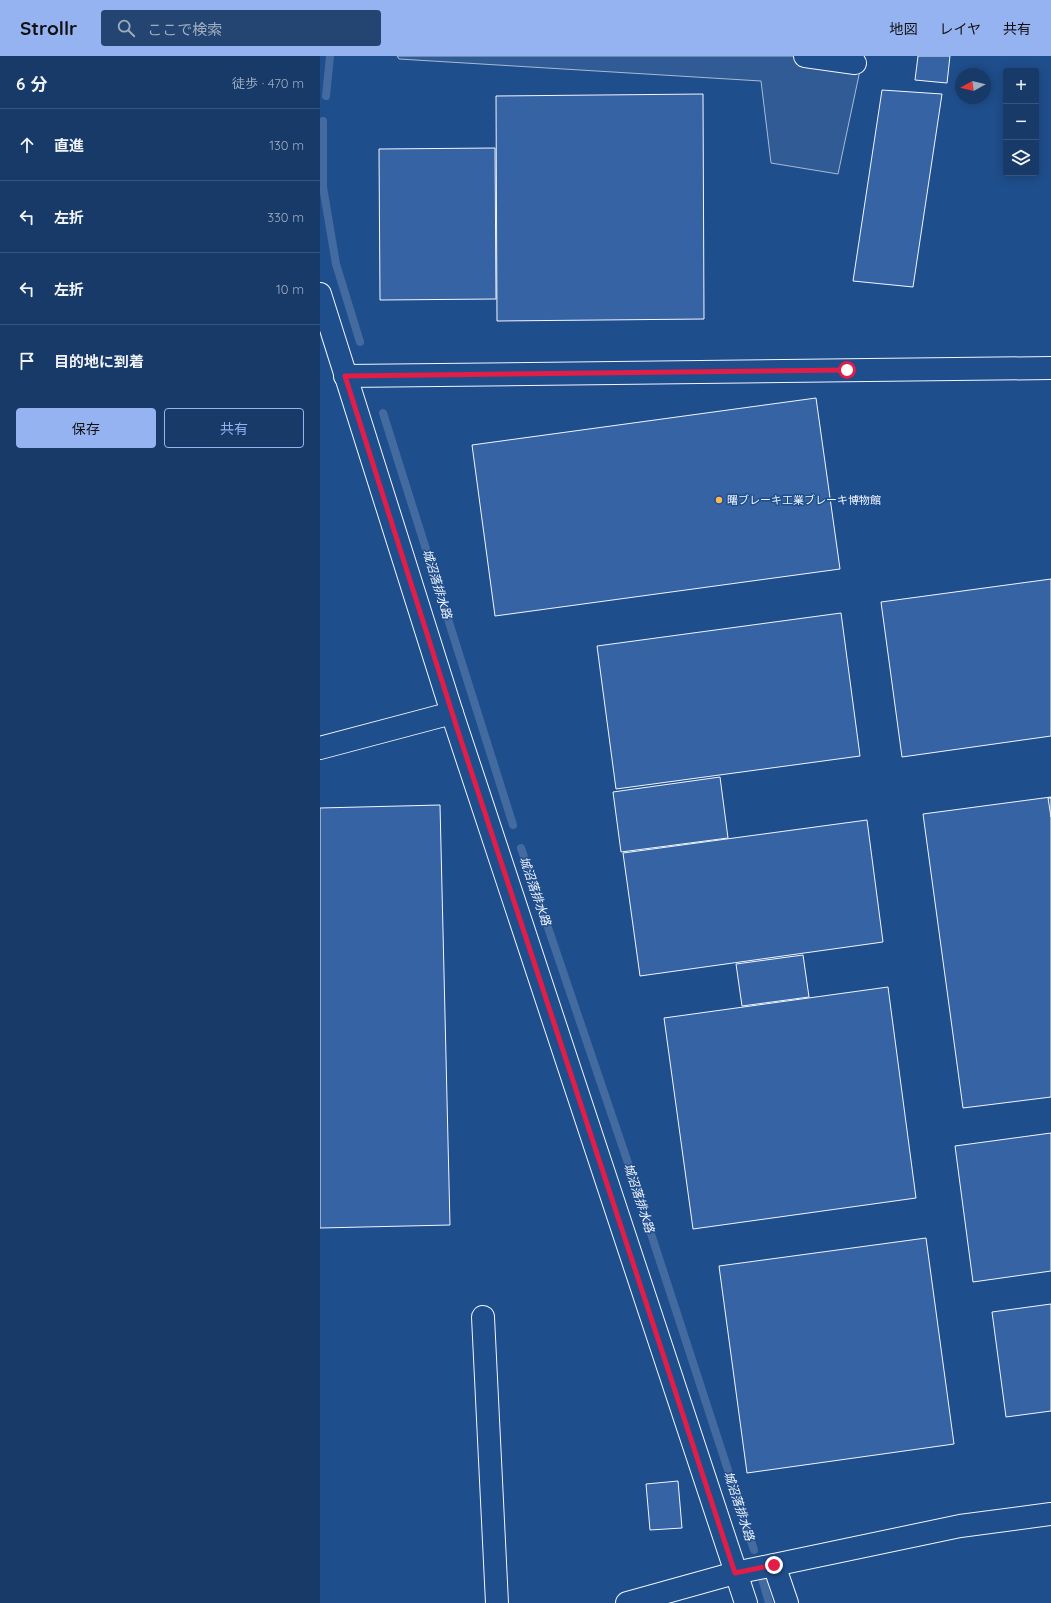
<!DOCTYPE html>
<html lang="ja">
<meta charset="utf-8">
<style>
body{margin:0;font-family:Quicksand,"Noto Sans JP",sans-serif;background:#244571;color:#f1f3f6}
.controls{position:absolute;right:12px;top:12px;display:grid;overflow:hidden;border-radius:4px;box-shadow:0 2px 10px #0003}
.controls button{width:36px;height:36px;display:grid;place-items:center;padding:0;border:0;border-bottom:1px solid #36547d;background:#173a69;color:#f1f3f6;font:20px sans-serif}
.compass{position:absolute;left:635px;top:12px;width:36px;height:36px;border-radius:50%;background:#173a69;box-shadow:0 2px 10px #0003;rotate:262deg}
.stop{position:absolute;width:12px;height:12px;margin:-9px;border:3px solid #e11d48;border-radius:50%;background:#fff}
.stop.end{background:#e11d48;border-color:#fff;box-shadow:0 1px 4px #0008}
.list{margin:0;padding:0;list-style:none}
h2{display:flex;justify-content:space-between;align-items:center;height:52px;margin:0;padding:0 16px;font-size:17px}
h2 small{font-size:13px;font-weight:400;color:#9eadc0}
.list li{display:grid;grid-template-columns:26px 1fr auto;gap:12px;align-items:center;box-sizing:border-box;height:72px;padding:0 16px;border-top:1px solid #36547d}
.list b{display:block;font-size:15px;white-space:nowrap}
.list em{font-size:13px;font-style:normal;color:#9eadc0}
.actions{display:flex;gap:8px;padding:12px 16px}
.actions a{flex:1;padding:9px 0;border:1px solid #95b2f1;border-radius:4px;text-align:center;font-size:14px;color:#95b2f1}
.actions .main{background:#95b2f1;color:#111}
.icon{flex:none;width:22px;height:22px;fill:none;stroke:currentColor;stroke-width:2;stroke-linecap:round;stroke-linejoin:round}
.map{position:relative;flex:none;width:731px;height:1547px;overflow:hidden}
header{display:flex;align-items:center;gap:24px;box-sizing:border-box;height:56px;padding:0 20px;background:#95b2f1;color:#111}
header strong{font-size:19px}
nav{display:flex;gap:22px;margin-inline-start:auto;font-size:14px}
.search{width:280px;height:36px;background:#244571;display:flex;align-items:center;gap:10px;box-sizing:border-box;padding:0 14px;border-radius:4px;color:#9eadc0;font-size:15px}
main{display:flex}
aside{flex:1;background:#173a69}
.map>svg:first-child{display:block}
.built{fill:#305b95;stroke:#a8bbd7}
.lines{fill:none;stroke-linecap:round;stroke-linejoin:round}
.stream{stroke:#446ba0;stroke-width:8}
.building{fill:#3563a3;stroke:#f2f6ff}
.minor-casing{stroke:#f2f6ff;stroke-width:24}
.minor{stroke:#1f4e8c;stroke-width:22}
.route{stroke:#e11d48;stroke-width:5}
.poi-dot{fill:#ffb74d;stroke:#1f4e8c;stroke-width:1.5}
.labels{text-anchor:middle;stroke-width:3;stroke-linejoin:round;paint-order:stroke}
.poi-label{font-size:11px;fill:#f2f6ff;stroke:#1f4e8c;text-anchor:start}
.water-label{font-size:12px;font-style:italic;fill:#f2f6ff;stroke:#1f4e8c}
</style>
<header>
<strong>Strollr</strong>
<div class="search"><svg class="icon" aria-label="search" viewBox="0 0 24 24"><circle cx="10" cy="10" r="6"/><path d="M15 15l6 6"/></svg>ここで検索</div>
<nav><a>地図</a><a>レイヤ</a><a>共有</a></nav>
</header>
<main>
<aside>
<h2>6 分<small>徒歩 · 470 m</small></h2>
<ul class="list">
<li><svg class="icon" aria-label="ahead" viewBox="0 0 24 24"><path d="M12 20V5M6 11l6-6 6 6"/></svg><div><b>直進</b></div><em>130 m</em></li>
<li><svg class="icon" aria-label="left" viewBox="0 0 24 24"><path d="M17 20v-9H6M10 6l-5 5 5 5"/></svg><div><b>左折</b></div><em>330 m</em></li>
<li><svg class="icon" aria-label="left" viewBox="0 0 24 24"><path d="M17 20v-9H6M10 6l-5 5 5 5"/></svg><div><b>左折</b></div><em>10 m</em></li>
<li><svg class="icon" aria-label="arrive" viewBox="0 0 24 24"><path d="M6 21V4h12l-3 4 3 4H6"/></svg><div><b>目的地に到着</b></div></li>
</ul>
<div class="actions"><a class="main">保存</a><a>共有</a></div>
</aside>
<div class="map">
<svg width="731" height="1547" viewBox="0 0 731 1547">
<rect width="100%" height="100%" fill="#1f4e8c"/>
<polygon class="built" points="77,0 543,0 518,118 451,107 441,25 79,3"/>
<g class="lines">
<g class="stream">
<polyline points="6,40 10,0"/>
<polyline points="3,65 3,131 16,208 40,286"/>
<polyline points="63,357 193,769"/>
<polyline points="201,792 307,1104 434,1494"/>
<polyline points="443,1526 449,1547"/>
</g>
</g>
<g class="building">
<polygon points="598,0 630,0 627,27 595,24"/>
<polygon points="562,34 622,38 593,231 533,225"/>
<polygon points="383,38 384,263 177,265 176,40"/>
<polygon points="175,92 176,243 60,244 59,93"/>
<polygon points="496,342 520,513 175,560 152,389"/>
<polygon points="731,523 731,680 582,701 561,546"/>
<polygon points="521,557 540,700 296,733 277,590"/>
<polygon points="400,721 408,782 301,796 293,736"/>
<polygon points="731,741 731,1041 643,1052 603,758"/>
<polygon points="728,742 731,742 731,761"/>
<polygon points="120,749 130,1169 0,1172 0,752"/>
<polygon points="547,764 563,886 320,920 303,797"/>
<polygon points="483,899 489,941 422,950 416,908"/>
<polygon points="568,931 596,1142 373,1173 344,962"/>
<polygon points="731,1077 731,1215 653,1226 635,1090"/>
<polygon points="606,1182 634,1388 427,1417 399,1210"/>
<polygon points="731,1248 731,1355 686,1361 672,1256"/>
<polygon points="358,1425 362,1472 330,1474 326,1428"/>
</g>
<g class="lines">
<defs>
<g id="minor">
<polyline points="485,0 535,7"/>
<polyline points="0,238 132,657 426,1547"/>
<polyline points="25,320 731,312"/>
<polyline points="0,692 132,657"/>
<polyline points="163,1261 177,1547"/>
<polyline points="454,1509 467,1547"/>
<polyline points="307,1547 415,1517 454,1509 640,1470 731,1458"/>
</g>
</defs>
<use href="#minor" class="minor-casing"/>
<use href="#minor" class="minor"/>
</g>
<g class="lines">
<polyline class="route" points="454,1509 415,1517 137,672 25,320 527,314"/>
</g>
<circle class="poi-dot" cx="399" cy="444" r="4"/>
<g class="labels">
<g class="poi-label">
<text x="407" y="448">曙ブレーキ工業ブレーキ博物館</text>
</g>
<g class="water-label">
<text transform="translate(117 528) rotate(73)" y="4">城沼落排水路</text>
<text transform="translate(215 835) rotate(71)" y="4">城沼落排水路</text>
<text transform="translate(319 1142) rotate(72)" y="4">城沼落排水路</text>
<text transform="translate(419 1450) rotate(72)" y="4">城沼落排水路</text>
</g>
</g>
</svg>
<div class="controls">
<button>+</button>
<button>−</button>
<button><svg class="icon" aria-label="layers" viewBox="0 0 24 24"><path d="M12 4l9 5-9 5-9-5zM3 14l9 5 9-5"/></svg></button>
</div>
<svg class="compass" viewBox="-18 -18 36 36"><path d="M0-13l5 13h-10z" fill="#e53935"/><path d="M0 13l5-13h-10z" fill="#9eadc0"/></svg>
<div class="stop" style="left:527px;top:314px"></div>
<div class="stop end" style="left:454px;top:1509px"></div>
</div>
</main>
